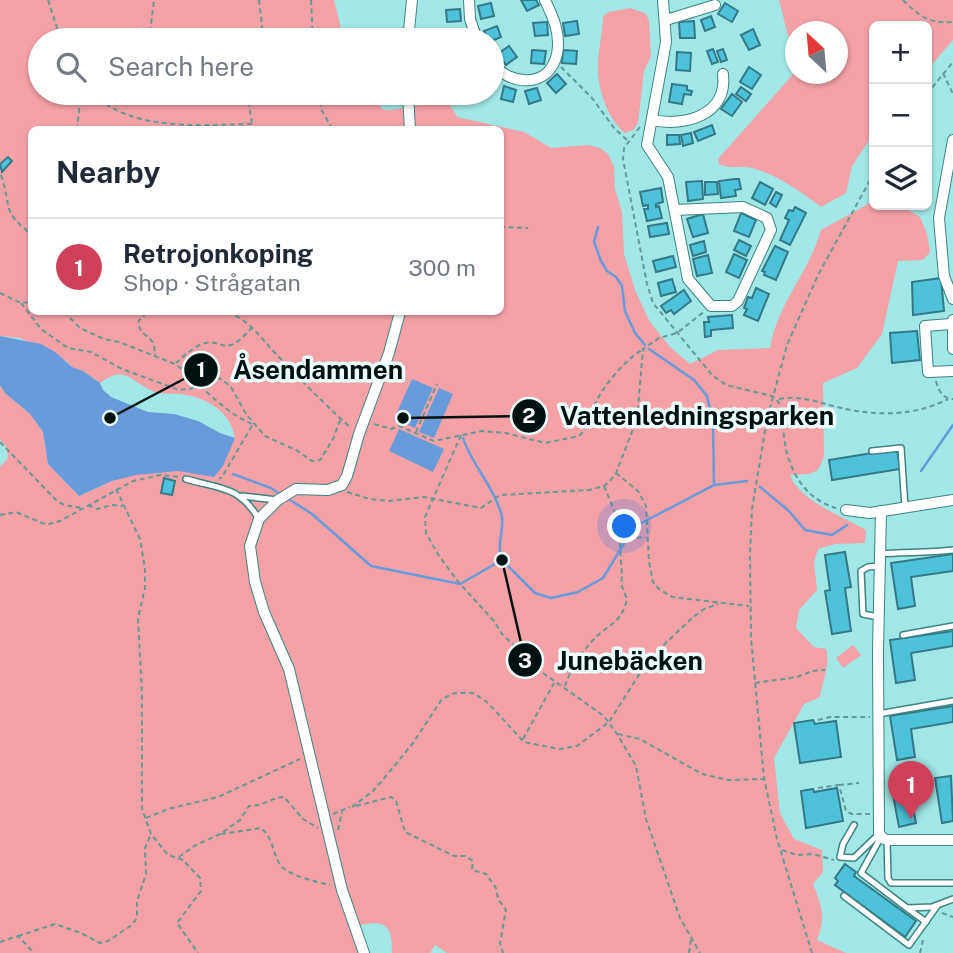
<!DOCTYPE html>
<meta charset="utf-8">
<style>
body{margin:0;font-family:"Public Sans",sans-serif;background:#f2f2f3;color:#1f2937}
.controls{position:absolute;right:21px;top:21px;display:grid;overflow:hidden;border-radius:10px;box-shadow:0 2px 5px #0004}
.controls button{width:63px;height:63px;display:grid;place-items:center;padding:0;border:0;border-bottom:2px solid #e0e1e3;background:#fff;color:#1f2937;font:35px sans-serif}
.compass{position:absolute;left:785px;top:21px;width:63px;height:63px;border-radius:50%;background:#fff;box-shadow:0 2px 5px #0004;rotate:334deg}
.you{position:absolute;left:625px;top:527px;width:24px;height:24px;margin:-18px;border:5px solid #fff;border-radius:50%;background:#1a73e8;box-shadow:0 0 0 10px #1a73e833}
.badge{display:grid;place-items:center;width:46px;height:46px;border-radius:50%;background:#d1405b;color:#fff;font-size:23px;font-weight:700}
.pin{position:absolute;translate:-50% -58px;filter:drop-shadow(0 2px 4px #0008)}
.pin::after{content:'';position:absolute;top:37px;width:24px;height:21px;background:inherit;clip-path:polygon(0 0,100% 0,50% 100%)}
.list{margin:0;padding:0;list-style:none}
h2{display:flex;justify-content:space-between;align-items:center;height:91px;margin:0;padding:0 28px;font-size:30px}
h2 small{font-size:23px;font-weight:400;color:#747a83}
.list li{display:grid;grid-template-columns:46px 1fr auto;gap:21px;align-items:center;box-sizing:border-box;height:98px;padding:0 28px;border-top:2px solid #e0e1e3}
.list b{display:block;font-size:26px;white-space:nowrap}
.list p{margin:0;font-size:23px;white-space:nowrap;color:#747a83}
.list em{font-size:23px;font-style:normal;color:#747a83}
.icon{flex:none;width:38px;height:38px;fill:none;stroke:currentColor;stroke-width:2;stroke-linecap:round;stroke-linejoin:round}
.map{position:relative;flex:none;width:953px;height:953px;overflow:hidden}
.search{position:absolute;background:#fff;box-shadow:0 2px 5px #0004;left:28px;top:28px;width:476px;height:77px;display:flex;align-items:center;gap:18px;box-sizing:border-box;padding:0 24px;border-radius:38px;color:#747a83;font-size:26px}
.panel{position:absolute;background:#fff;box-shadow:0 2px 5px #0004;left:28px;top:126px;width:476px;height:189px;border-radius:10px}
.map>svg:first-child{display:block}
.green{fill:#f5a1a8;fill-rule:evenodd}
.water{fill:#689bda}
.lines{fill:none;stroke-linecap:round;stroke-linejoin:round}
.stream{stroke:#689bda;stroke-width:2.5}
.building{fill:#4ec2da;stroke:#357987;stroke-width:2}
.lane-casing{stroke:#3d8482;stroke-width:8}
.street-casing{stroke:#3d8482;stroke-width:12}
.path{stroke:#669998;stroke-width:2;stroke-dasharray:5 3.5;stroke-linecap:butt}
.lane{stroke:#fff;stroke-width:5}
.street{stroke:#fff;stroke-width:10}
.leader{fill:none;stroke:#011;stroke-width:2.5}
.callout-dot{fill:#011;stroke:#e9fefd;stroke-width:2.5}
.mark-label{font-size:21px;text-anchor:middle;font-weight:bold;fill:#fff}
.callout-label{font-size:26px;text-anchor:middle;font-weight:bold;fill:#011;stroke:#e9fefd;stroke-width:7;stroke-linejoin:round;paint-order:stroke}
</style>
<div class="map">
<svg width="953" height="953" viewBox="0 0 953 953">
<rect width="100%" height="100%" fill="#a0e7e5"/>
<g class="green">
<path d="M0,0H334L344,40H142L146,33L142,27L131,31L124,30L123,33L128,40H40V93H364L384,110C405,110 425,102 447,100L457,117L524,132L551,148L588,145L600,148L608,154L614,167L615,189L622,212L624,254L635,290L650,322L671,348L690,364L718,350L770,348C777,305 809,272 821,230L870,203L900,205L920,217L927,234L930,252L923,260L898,261L882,334L857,368L823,383L824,457L818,470L809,474L790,475C798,500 845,518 866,530L865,543L835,544L818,549L814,562L817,590L799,610L796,628L814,647L826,649C831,665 822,681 820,697L804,704L774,758L780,813L789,830L794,839L822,850L823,872L813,884C822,906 826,918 817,940L846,953H447L435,945L430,953H392C392,928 388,919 361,925L355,936L361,953H0V467L8,458L6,447L0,439V385L5,393L30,414L43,432L48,464L79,496L112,481L235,438C231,411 205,397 180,394C172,393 160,395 153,391C130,382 126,364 100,383L83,371L72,367L66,361L20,338L0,336ZM32,130H500V312H32Z"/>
<path d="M779,0H953V40L927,70V26H874V133L852,166L846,193L821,207C800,191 778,175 752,168C741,165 730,170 719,164L718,159L795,72L838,74V32H796L795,64Z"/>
<path d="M630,8L645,13L649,20L651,56L644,71L638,123L633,130L625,133C606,118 596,84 598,61C599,46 603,31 603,16L609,12Z"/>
<polygon points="853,645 861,655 843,668 836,658"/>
</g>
<g class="water">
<polygon points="0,336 41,344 55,352 72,367 83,371 100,383 103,390 111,397 148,412 174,414 198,421 220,433 235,438 223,466 214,477 178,471 136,475 112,481 79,496 48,464 43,432 30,414 5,393 0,385"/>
<polygon points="412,379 433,388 415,428 394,419"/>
<polygon points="439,388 453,394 434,438 419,432"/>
<polygon points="399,429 444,449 433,472 389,451"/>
</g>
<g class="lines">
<g class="stream">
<polyline points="598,227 594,242 601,261 607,271 616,277 622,286 625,311 635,333 645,345"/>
<polyline points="649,349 694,380 707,396 713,422 714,485"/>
<path d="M463,438C471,464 496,489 502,517C504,531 496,547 502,560"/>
<polyline points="921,471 953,425"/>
<polyline points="233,474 271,488 281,495"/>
<polyline points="760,487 789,511 805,530 832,535 847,525"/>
<polyline points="287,498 312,514 371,566 460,584 502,560 535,593 551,598 578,592 603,578 634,527 714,485 747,481"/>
</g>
</g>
<g class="building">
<polygon points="521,0 536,0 539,5 527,11"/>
<polygon points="491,3 494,16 481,19 478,6"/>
<polygon points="725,3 738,11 732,22 718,14"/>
<polygon points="460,9 461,21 447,22 446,10"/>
<polygon points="711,16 715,27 705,31 701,20"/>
<polygon points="577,21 579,34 565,36 563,23"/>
<polygon points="694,21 695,38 680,38 679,22"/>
<polygon points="547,22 548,35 535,36 533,23"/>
<polygon points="497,26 501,37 492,41 488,40 484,31"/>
<polygon points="753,29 760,45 749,50 741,35"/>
<polygon points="464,31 468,40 453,40 451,35"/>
<polygon points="509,46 517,57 506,65 498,54"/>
<polygon points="713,49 718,62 712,64 707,51"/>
<polygon points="723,49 727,60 721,62 717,51"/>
<polygon points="532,50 546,51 544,64 531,63"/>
<polygon points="563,50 577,51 576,64 562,63"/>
<polygon points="677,52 691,53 690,71 676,70"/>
<polygon points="749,67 761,75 752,89 740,82"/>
<polygon points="557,74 566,84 556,93 547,83"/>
<polygon points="672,84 687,86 687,90 692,91 691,95 684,94 682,104 669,102"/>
<polygon points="504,86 516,90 513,102 501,99"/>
<polygon points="741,87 751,94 746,101 736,94"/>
<polygon points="537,88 541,100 529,104 525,91"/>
<polygon points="732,94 742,102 732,116 721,109"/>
<polygon points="712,125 715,134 698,141 694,132"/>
<polygon points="691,133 693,143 683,146 681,135"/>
<polygon points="667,135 679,135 680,144 667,145"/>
<polygon points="8,157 12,161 2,172 0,164"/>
<polygon points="735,179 739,179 741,189 735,190 736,196 721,198 719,181"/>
<polygon points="702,181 703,199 688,201 686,182"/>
<polygon points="705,182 717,182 718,194 705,195"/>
<polygon points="760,182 773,189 765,205 752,198"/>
<polygon points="661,188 663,202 656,204 656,207 659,206 662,218 647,221 644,209 648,209 648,205 643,206 640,192"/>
<polygon points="776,192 782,195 776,207 770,203"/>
<polygon points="795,207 806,213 790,245 780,240 789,220 785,218 789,210 793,211"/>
<polygon points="741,213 756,220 749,237 734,231"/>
<polygon points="703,214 708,233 693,237 687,219"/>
<polygon points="667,223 669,234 650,237 648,226"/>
<polygon points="739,240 751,246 746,256 734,250"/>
<polygon points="704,241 706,252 693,256 690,245"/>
<polygon points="775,246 788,252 776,280 764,275 765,272 762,271"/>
<polygon points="734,254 747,260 739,278 726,272"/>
<polygon points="708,255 712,273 697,276 693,259"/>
<polygon points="673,256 676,267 656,272 653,261"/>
<polygon points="941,278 944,311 913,315 912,282"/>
<polygon points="672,279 676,292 661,296 658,283"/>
<polygon points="756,288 769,294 758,321 744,315 747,309 744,308 748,297 752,298"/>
<polygon points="684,290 691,301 674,314 671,310 666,313 661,306"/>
<polygon points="732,315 733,328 711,330 711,336 705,337 704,322 709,322 708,317"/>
<polygon points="917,331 920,360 892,363 890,333"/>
<polygon points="897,449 900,469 832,480 829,460"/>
<polygon points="164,478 175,481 172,495 161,493"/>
<polygon points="845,552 851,587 845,588 851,631 832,634 825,591 830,590 825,555"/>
<polygon points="953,554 953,571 911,577 915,606 898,609 891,563"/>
<polygon points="953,631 953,646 911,653 915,680 896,683 890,640"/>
<polygon points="953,706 953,722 911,729 915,757 897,760 890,716"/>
<polygon points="813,720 815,724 836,721 841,757 800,763 794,723"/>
<polygon points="951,776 953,821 942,823 935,778"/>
<polygon points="908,781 916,823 899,827 891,784"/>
<polygon points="837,788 843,821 806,828 801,791 813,789 814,792"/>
<polygon points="845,864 856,872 854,876 916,921 905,937 835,885 838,881 835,878"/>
</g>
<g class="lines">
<defs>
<g id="lane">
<polyline points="872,451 901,448 905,507"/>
<path d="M186,479C220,489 238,485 259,519"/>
<polyline points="242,496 277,500"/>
<path d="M880,554C905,552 928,553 953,550"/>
<polyline points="878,617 863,614 861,571 868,567 880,566"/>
<polyline points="903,635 953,626"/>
<polyline points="878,714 953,701"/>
<polyline points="854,825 843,844 840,857 854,858 879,834"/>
<polyline points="881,837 861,873 907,908 932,907 953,899"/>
<polyline points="887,840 888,878 891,883 953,883"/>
<polyline points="844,896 909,945 937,906"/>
<polyline points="907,908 926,922"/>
</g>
<g id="street">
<polyline points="469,0 470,19 477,40"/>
<polyline points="663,0 666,42 647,145 668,177 688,279 711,306 732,306 738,301 771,230 767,218 743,207 675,210"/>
<polyline points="666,20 715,5"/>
<polyline points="408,40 412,0"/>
<path d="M492,63C510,86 549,89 557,54C561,34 553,17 545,0"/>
<polyline points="408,93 410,130"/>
<path d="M652,120C685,127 728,115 723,74"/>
<polyline points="953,140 939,218 944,276 953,299"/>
<polyline points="953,320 953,349"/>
<polyline points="951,324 925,326 928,372 953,371"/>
<polyline points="846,510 870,513 953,500"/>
<polyline points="881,511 878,650 879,834 884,839 888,840 953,840"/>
<polyline points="364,953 342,890 289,669 264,612 255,582 250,546 259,519 278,500 296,489 328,490 342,485 347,476 359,434 389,353 400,312"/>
</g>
</defs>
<use href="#lane" class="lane-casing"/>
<use href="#street" class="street-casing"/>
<g class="path">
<polyline points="48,0 61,40"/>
<polyline points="259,0 262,25 261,40"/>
<polyline points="311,0 313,40"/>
<path d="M903,0C919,16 929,24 953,22"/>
<polyline points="147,40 150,33 154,0"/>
<polyline points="561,67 592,98 614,128 627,140"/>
<polyline points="943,73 953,94"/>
<path d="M93,93C131,132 201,125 252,124"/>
<polyline points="247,93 253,130"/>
<polyline points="318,93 322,111 333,130"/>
<polyline points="927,94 953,62"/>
<path d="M640,127L624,148L623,159L647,284L653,303L712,375L726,385L772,396C786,405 782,422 784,436C787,468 804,499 836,508"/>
<polyline points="77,130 81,93"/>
<path d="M1,175C13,211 0,209 32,235"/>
<polyline points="500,227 528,228"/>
<polyline points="0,293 21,303 32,302"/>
<polyline points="21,303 41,329 68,348 91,352 122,369 179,390 202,387"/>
<polyline points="64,312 80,328 104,339 119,342 175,364 186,372 213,375 224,381 231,387 246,414 265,436 296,450 312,461 320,460 333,439 341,418"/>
<path d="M143,312L144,317L139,320C137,334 148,334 154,344L155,356"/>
<path d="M228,312C250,321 260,337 276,354C300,379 325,405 351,428"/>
<path d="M176,363C185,355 201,339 215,343C221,344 224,347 231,345C240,342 246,333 253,327"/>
<path d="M188,374C204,390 233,418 253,424L222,477L219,479"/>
<path d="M936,381C938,390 943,399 953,399"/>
<path d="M779,399C801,395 816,402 837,407C875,416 913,417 948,399"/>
<path d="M374,424L391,429L399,426L434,441L482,431L506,433L545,443L579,436C588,427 589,418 594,406C602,387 625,360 642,350"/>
<polyline points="416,432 437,384"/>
<polyline points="461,435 425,517 426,533 439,556 460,584 494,621 502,634 543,673 604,716 617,734 636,766 646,819 680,918 700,953"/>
<polyline points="0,442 57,501 64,505 82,508"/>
<polyline points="616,473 638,491 646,506 649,562 653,582 659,589 672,597 749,606"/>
<polyline points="116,489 140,539 145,569 145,588 138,618 142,696 142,809 151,834 168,855 183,860 200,878 201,891 177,923 198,953"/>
<polyline points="347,492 370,499 389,501 424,497 481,508 500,495 589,490 604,486 610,481 616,473 637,419 643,349 659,338 677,333 705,311"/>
<polyline points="88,505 97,509 112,505 123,506"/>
<polyline points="0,515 16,512 42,523 49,524 60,521 133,481 160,475 180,477"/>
<polyline points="620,539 646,537"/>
<polyline points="755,683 797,677 812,671 825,670"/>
<path d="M565,686C571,667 583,650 597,636C613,622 622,621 627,599L621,584L622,577L619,529L614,510L604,486"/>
<polyline points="818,720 830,717 870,717"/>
<polyline points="618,734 640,739 702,774 728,780 763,779"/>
<polyline points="523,739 554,683"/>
<polyline points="839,785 859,783"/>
<polyline points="818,788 839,785 846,811 852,814 870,814"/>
<polyline points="356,806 391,797 396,801 405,832 454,856 465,856 473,861 472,870 486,874 496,888 498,899 506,910 500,943 503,953"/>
<polyline points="352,807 373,791 386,776 413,743 442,699 455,693 473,693 487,702 524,742 559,749 577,746 609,722 649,659 692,618 704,609 718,604"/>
<polyline points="333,814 350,807"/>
<polyline points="146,818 168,809 218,797 300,759"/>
<polyline points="338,830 342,812"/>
<path d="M221,834L261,828C273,838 272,850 279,863C285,875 317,882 330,885"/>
<polyline points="782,850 797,855 813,854 834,860"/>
<path d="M179,857L194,846L220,834L240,820L249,806C265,806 272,797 284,797L303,819L318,828"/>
<polyline points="942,913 953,917"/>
<polyline points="18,936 55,924 81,933 100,943 108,941 132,925 137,918 137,901 146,874 145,848 150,836"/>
<polyline points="0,942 18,936 34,953"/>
<polyline points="689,953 691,940"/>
<polyline points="812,953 777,839 764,778 751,638 750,555 752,509 767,419 787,345 818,275 874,173"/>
<polyline points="920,953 923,940"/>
</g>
<use href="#lane" class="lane"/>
<use href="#street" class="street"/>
</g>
<path class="leader" d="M110 418L201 370M403 418L529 416M502 560L525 660"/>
<g class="callout-dot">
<circle cx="110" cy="418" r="7"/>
<circle cx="403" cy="418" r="7"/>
<circle cx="502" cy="560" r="7"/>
<circle cx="201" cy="370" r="18"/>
<circle cx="529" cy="416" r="18"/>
<circle cx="525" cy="660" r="18"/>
</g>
<g class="mark-label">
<text x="201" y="377">1</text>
<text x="529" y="423">2</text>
<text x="525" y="668">3</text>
</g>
<g class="callout-label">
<text x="318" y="379">Åsendammen</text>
<text x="697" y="425">Vattenledningsparken</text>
<text x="630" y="670">Junebäcken</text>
</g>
</svg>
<div class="controls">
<button>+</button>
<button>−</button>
<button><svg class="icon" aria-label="layers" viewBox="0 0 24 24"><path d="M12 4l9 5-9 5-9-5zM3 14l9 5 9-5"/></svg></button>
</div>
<svg class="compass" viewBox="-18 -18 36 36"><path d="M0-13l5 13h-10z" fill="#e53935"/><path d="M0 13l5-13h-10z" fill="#747a83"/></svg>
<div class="you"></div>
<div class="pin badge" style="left:911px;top:819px">1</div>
<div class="search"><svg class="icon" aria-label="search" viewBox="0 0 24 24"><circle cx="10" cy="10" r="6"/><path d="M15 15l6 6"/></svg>Search here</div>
<section class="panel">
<h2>Nearby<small></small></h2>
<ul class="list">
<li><span class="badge">1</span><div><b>Retrojonkoping</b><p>Shop · Strågatan</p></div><em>300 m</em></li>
</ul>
</section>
</div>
